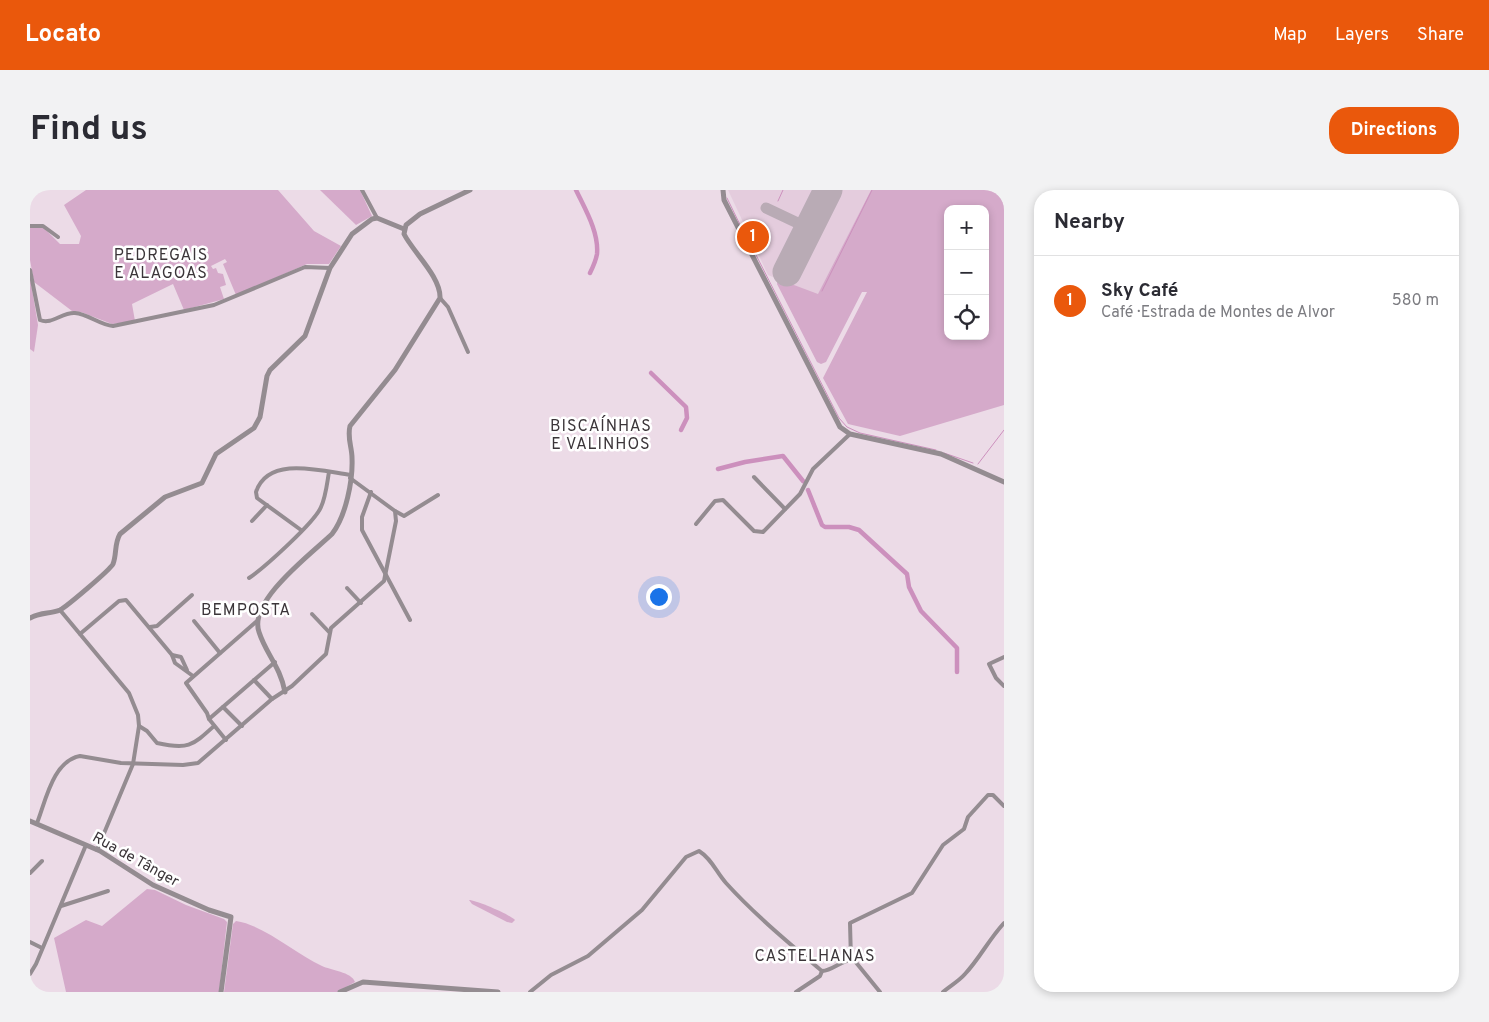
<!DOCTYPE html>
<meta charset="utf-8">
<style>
body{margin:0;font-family:Overpass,sans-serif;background:#f2f2f3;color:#2b2b33}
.controls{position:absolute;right:15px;top:15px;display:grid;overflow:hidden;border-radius:10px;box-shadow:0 2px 8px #0003}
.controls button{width:45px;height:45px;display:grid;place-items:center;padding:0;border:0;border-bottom:1px solid #e1e1e2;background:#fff;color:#2b2b33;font:25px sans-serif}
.you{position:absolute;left:628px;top:406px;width:18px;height:18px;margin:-12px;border:4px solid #fff;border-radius:50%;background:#1a73e8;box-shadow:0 0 0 8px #1a73e833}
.badge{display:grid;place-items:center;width:32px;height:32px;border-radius:50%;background:#ea580c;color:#fff;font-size:16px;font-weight:700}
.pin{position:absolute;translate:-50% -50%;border:2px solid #fff;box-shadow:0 1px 5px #0006}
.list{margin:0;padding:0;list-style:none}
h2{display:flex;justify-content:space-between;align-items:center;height:65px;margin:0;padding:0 20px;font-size:21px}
h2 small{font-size:16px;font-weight:400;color:#7c7c81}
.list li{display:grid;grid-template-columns:32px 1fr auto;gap:15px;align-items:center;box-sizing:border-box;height:90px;padding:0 20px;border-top:1px solid #e1e1e2}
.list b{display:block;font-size:19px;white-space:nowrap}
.list p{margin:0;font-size:16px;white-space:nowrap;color:#7c7c81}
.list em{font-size:16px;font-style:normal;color:#7c7c81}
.icon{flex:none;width:28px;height:28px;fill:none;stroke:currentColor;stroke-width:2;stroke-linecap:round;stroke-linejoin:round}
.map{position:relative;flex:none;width:974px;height:802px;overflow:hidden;border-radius:20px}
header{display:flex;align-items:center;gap:30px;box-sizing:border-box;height:70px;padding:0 25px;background:#ea580c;color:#fff}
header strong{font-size:24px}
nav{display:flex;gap:28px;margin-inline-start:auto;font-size:18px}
.intro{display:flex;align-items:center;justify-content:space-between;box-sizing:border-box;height:120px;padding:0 30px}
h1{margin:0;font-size:35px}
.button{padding:12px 22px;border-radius:20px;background:#ea580c;color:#fff;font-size:18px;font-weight:700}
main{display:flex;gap:30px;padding:0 30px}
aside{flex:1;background:#fff;border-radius:20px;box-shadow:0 2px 8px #0003}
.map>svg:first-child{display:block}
.built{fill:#e4ccdd}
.green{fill:#d5aaca;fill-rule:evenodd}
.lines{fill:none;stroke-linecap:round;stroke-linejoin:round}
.stream{stroke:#cc90bd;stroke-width:1}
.canal{stroke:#cc90bd;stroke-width:4.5}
.taxiway{stroke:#b9abb5;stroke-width:11}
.runway{stroke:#b9abb5;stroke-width:29}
.minor{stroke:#948c91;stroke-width:4}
.tertiary{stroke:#948c91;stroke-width:5}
.labels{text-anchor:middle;stroke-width:5;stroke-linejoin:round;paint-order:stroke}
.street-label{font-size:15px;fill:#3b3539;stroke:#fff}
.neighbourhood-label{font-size:16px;letter-spacing:1px;fill:#3b3539;stroke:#fff}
</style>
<header>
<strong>Locato</strong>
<nav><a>Map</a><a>Layers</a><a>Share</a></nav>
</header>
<div class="intro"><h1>Find us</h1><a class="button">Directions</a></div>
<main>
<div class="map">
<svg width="974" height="802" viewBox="0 0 974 802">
<rect width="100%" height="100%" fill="#ecdbe7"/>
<polygon class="built" points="698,0 841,0 788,105 738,85"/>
<g class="green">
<polygon points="56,0 248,0 284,41 311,56 299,74 277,74 206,105 193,74 197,72 195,69 181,76 183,79 186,78 188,83 193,84 196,95 190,97 194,109 154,120 143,94 102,114 105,131 82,134 51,122 42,121 4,92 0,70 0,38 14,38 30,54 49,54 51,46 34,15"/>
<polygon points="290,0 330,0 342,26 326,35"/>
<path d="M841,0H974V215L870,246L818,234L793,188L837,102H832L796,172L791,174L787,172L747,94L748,89L788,104ZM918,19H955V146H918Z"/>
<polygon points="0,87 8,135 4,162 0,159"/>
<polygon points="117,699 125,700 156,715 194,729 197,732 189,802 36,802 24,748 56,730 72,736"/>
<path d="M439,710C446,710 481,725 485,730L482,733L477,732L442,714Z"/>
<path d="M206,731C234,735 266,764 292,776C300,780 322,782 325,792L307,802H194L203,734Z"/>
</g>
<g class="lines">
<g class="stream">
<polyline points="697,8 719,53"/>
<polyline points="748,11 753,0"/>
<polyline points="724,61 809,228 817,237 830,243 906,260"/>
<polyline points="792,101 842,0"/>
<polyline points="914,263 943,273"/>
<polyline points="948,274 974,240"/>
</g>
<g class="canal">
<path d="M546,0C555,19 569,42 567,64C566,70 563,77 560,83"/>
<polyline points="621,183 656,217 657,228 651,240"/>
<polyline points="688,279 715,272 753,266 773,291"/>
<polyline points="778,300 792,335 795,337 819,337 829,340 877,384 879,397 891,421 927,458 927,482"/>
</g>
<polyline class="taxiway" points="736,18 774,36 776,43"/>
<polyline class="runway" points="757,82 798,0"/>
<g class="minor">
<polyline points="332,0 347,28"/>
<polyline points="0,36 13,36 28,47"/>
<path d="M0,80L10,130C22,135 32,122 45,123C58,124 70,135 83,136L184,115L275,77L300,78"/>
<polyline points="410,108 418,117 438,162"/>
<polyline points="724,287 755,319"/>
<polyline points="341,302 332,327 332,340 380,430"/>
<polyline points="365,321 374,326 408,305"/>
<polyline points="222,331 237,315"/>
<polyline points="666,334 685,311 693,310 724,341 733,342 770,304 783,279 820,244"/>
<path d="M271,340L227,308L226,302C238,265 292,281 320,285"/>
<path d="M219,388C234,378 285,332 291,317C296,306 297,293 299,282"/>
<polyline points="317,398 331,413"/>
<polyline points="30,420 99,503 108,525 109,536 103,574 67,660"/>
<polyline points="282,424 299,442"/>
<polyline points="164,431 190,463"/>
<polyline points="120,437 127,436 162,405"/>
<polyline points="50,444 89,411 96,410 142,465 145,473 163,486"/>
<polyline points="142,465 151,467 157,480"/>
<polyline points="974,467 959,474 966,488 974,496"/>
<polyline points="224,490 242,509"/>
<polyline points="193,517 212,536"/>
<polyline points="179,529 245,472"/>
<path d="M109,536L117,541L127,553C158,560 162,556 184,536"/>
<polyline points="196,550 179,529 177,523 156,493 227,431"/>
<path d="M7,633C16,610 23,571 50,566L91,573L153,575L168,573L242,509L262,496L296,464L301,438L354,391L366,331L365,321L320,288"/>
<polyline points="0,683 12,671"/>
<polyline points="31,716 78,701"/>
<polyline points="0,752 12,758"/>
<polyline points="821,770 820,733 882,703 913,655 934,639 938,627 958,605 963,605 974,616"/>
<polyline points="0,784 6,774 56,655"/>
<path d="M500,802L521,785L558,766L612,720L656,667L669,661C682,669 686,682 696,693C725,725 759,753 792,781C804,780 812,769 824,770L850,802"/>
<polyline points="766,802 790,786 792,781"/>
<path d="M913,802C920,796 929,791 935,784C950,768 959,749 974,733"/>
</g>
<g class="tertiary">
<polyline points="693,0 694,10 810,237 820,244 911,264 974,292"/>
<path d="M0,428C10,422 20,424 30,420C36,417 80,380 83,374C87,364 84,354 90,344L135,307L172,293L186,264L224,238L230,227L237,186L240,180L275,146L300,78L322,44L342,29L347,28L374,39"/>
<path d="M255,502C250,476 236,464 229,442C218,411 281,364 302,344C316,326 323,290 322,268C322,257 317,248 320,236L365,180L410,108C411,87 383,62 374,44L376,35L390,24L440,0"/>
<polyline points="0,631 70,661 123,695 179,720 201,727 191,802"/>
<polyline points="310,802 333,792 468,802"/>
</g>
</g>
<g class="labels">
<g class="street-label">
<text transform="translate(106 669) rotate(29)" y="5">Rua de Tânger</text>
</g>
<g class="neighbourhood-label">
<text x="131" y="70">PEDREGAIS<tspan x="131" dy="18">E ALAGOAS</tspan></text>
<text x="571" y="241">BISCAÍNHAS<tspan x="571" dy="18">E VALINHOS</tspan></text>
<text x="216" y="425">BEMPOSTA</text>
<text x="785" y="771">CASTELHANAS</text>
</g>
</g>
</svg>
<div class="controls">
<button>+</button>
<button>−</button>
<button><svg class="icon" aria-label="locate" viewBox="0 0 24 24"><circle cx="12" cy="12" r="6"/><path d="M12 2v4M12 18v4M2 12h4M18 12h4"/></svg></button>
</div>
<div class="you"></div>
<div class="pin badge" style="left:723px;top:47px">1</div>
</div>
<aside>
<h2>Nearby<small></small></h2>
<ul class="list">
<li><span class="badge">1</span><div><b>Sky Café</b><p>Café · Estrada de Montes de Alvor</p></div><em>580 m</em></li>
</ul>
</aside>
</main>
